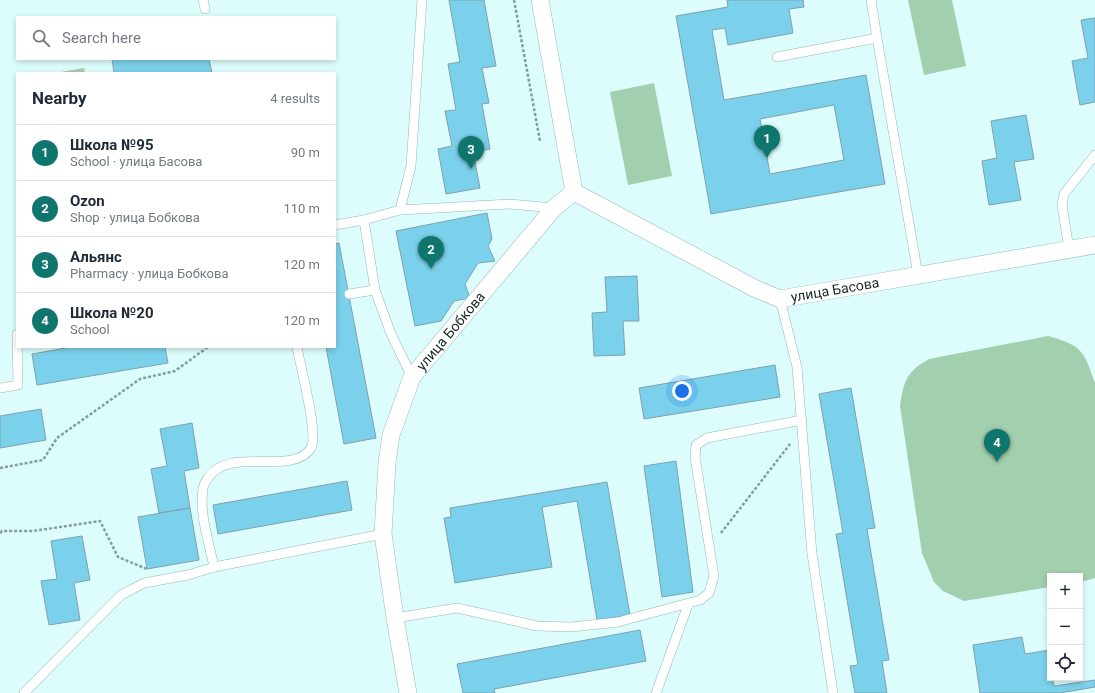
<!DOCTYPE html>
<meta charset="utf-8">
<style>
body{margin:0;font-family:Roboto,sans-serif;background:#f6f6f7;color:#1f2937}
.controls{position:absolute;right:12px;bottom:12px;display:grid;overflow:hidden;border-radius:0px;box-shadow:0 2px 6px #0003}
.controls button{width:36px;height:36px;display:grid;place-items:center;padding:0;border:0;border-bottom:1px solid #e0e1e3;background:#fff;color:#1f2937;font:20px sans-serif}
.you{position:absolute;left:682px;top:391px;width:14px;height:14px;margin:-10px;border:3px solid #fff;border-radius:50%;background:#1a73e8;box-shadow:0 0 0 6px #1a73e833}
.badge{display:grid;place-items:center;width:26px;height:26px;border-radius:50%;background:#0f766e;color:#fff;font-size:13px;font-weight:700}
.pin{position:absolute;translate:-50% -33px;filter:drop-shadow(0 1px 2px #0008)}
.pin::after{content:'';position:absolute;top:21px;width:14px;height:12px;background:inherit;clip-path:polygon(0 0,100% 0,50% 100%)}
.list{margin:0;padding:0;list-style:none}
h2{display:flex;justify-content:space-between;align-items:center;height:52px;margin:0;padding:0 16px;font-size:17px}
h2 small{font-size:13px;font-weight:400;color:#747a83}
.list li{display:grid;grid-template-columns:26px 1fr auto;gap:12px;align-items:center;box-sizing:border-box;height:56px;padding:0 16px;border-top:1px solid #e0e1e3}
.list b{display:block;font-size:15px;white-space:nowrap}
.list p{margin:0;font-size:13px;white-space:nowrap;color:#747a83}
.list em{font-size:13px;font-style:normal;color:#747a83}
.icon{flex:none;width:22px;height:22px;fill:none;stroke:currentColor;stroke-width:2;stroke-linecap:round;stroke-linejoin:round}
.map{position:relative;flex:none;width:1095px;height:693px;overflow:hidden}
.search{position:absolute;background:#fff;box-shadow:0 2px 6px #0003;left:16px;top:16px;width:320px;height:44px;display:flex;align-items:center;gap:10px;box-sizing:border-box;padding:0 14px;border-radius:0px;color:#747a83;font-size:15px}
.panel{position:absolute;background:#fff;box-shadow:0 2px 6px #0003;left:16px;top:72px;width:320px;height:276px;border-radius:0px}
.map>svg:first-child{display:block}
.green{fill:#a2cfad}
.building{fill:#7bd1eb;stroke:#7fa1ac;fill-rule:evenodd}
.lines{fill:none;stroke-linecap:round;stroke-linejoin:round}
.service-casing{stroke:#92b8b8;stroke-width:10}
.minor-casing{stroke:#92b8b8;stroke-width:18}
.path{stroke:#859d9d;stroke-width:2.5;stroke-dasharray:3 2;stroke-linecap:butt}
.service{stroke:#fff;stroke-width:9}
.minor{stroke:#fff;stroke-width:17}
.labels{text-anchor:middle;stroke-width:4;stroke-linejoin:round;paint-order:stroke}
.street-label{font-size:14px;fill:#1a2929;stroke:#fff}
</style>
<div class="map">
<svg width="1095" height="693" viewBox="0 0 1095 693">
<rect width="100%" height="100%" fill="#ddfdfd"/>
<g class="green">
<polygon points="908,0 952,0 966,66 924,75"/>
<polygon points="84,68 85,73 55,73"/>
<polygon points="654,83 672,176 628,185 610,92"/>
<path d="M1048,336C1083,346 1083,350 1095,383V578L1080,582V576H1050V587L964,601L943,591L934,582L922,553L900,406C904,381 906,372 929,359Z"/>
</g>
<g class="building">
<polygon points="449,0 484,0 496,66 482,68 489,103 482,104 490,149 473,152 480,188 446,194 438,149 452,146 445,111 456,110 448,64 460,62"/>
<path d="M727,0H803L804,7L789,9L793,33L728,45L725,28L712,30L724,100L866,75L885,184L711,214L676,16L728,7ZM834,105L844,160L770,174L760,119Z"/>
<polygon points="1095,18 1095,102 1080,105 1072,61 1088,58 1081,20"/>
<polygon points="112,59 209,59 212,73 114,73"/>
<polygon points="1026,115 1034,159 1014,162 1021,200 989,205 982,161 997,158 991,121"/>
<polygon points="487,213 492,239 488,246 495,261 478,263 465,284 470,298 454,301 441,321 415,326 396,231"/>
<polygon points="339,243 376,438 344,444 326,347 335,347 335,244"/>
<polygon points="637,276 639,321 623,321 625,355 594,356 592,313 607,312 605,277"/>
<polygon points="71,347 165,347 168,363 37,385 32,354"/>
<polygon points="775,365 780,397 644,419 639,388"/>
<polygon points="851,388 875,528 867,529 889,660 882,661 887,693 855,693 850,666 858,665 836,534 843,533 819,394"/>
<polygon points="41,409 46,440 0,448 0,416"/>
<polygon points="192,423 199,468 184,471 190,508 159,513 151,469 167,466 160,429"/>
<polygon points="676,461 693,592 662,597 644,466"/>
<polygon points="347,481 352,510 218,534 213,505"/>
<polygon points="607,482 630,615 597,620 577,501 542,507 552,567 455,583 444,518 451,517 450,508"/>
<polygon points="190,508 199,560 147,569 138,517"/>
<polygon points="82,536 90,580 74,583 80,620 49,625 41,581 57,579 51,541"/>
<polygon points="640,630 646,661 494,689 495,693 463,693 457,664"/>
<polygon points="1022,637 1025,654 1050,650 1050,678 1052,678 1054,686 1095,680 1095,687 1060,693 980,693 973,645"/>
</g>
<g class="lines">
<defs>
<g id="service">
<polyline points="203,0 205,9"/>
<polyline points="871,0 877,38"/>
<polyline points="777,57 877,38 918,275"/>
<polyline points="400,210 411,166 422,0"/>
<polyline points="364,220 375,290 391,334 412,377"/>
<polyline points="335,225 364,220 400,210 510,204 554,208"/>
<polyline points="1069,249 1062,205 1064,194 1095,155"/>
<polyline points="349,294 375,290"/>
<polyline points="780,299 797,367 812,554 833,693"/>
<polyline points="0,388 18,385 17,334"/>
<path d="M214,567C209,542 199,514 203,489C203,485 206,481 208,478C229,445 293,477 311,448C319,435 300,365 297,347"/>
<polyline points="395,618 457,608 537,626 572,627 618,622 700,600 709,593 714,576 695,457 696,445 707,438 802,420"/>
<polyline points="24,693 121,595 144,583 188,575 214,567 383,534"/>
<polyline points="656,693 688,605"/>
</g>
<g id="minor">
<path id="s1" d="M574,192L754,288L780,299L1095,245"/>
<path id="s2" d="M408,693L395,618L383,534L387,463L391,435L412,377L554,208L574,192L540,0"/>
</g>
</defs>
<use href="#service" class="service-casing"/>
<use href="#minor" class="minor-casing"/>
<g class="path">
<polyline points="514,0 540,141"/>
<polyline points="0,468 43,460 57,438 140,379 175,371 208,347"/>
<polyline points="0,533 2,531 33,531 100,521 118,557 147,569"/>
<polyline points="721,533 790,444"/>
</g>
<use href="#service" class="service"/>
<use href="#minor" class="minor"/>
</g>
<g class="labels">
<g class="street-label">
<text dy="5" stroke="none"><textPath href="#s1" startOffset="288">улица Басова</textPath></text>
<text dy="5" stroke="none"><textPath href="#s2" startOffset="382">улица Бобкова</textPath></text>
</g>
</g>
</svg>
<div class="controls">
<button>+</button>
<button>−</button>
<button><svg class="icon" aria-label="locate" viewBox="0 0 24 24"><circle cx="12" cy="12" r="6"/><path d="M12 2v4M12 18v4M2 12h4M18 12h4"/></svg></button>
</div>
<div class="you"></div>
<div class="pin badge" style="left:767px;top:158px">1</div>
<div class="pin badge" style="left:431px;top:269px">2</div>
<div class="pin badge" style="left:471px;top:169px">3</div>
<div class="pin badge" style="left:997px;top:462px">4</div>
<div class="search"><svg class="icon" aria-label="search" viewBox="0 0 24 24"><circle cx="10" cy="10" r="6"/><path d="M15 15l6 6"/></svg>Search here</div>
<section class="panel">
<h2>Nearby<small>4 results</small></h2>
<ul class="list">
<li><span class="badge">1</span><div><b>Школа №95</b><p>School · улица Басова</p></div><em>90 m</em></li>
<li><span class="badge">2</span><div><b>Ozon</b><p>Shop · улица Бобкова</p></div><em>110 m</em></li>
<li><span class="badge">3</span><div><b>Альянс</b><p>Pharmacy · улица Бобкова</p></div><em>120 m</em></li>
<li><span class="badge">4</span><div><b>Школа №20</b><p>School</p></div><em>120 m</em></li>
</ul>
</section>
</div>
